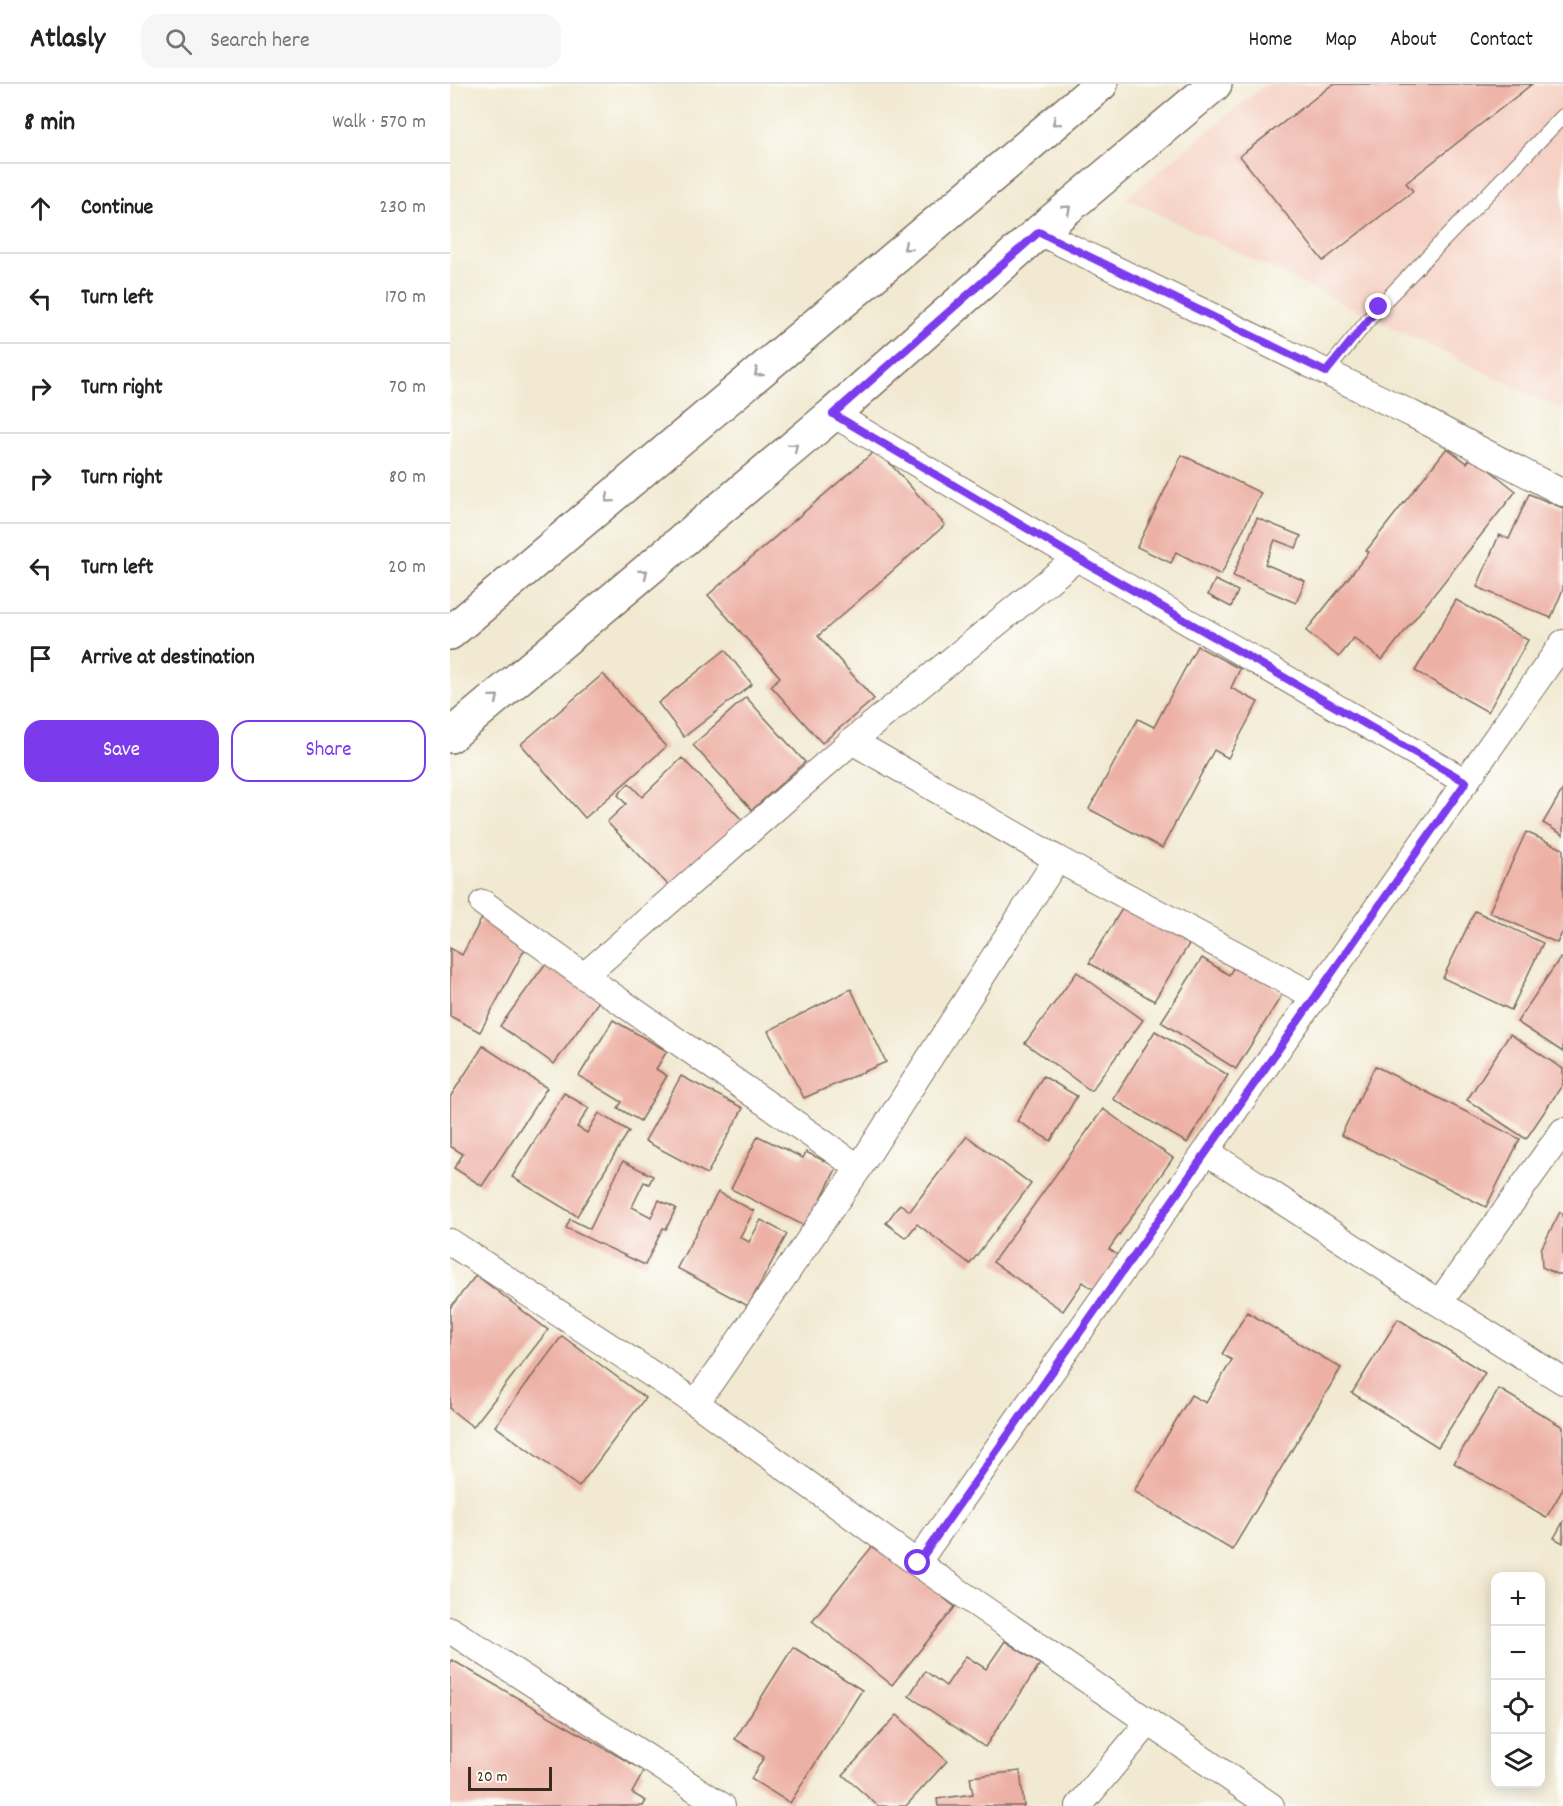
<!DOCTYPE html>
<meta charset="utf-8">
<style>
body{margin:0;font-family:Dekko,sans-serif;background:#f6f6f6;color:#222}
.controls{position:absolute;right:18px;bottom:18px;display:grid;overflow:hidden;border-radius:12px;box-shadow:0 3px 15px #0003}
.controls button{width:54px;height:54px;display:grid;place-items:center;padding:0;border:0;border-bottom:2px solid #e0e0e0;background:#fff;color:#222;font:30px sans-serif}
.scale{position:absolute;left:18px;bottom:15px;width:84px;box-sizing:border-box;padding-left:6px;border:3px solid #3b2a1e;border-top:0;font-size:16px;line-height:21px;white-space:nowrap;color:#3b2a1e;-webkit-text-stroke:4px #fdfcf7;paint-order:stroke}
.stop{position:absolute;width:18px;height:18px;margin:-14px;border:4px solid #7c3aed;border-radius:50%;background:#fff}
.stop.end{background:#7c3aed;border-color:#fff;box-shadow:0 2px 6px #0008}
.list{margin:0;padding:0;list-style:none}
h2{display:flex;justify-content:space-between;align-items:center;height:78px;margin:0;padding:0 24px;font-size:26px}
h2 small{font-size:20px;font-weight:400;color:#767676}
.list li{display:grid;grid-template-columns:39px 1fr auto;gap:18px;align-items:center;box-sizing:border-box;height:90px;padding:0 24px;border-top:2px solid #e0e0e0}
.list b{display:block;font-size:22px;white-space:nowrap}
.list em{font-size:20px;font-style:normal;color:#767676}
.actions{display:flex;gap:12px;padding:18px 24px}
.actions a{flex:1;padding:14px 0;border:2px solid #7c3aed;border-radius:18px;text-align:center;font-size:21px;color:#7c3aed}
.actions .main{background:#7c3aed;color:#fff}
.icon{flex:none;width:33px;height:33px;fill:none;stroke:currentColor;stroke-width:2;stroke-linecap:round;stroke-linejoin:round}
.map{position:relative;flex:none;width:1113px;height:1722px;overflow:hidden}
header{display:flex;align-items:center;gap:36px;box-sizing:border-box;height:84px;padding:0 30px;background:#fff;border-bottom:2px solid #e0e0e0}
header strong{font-size:28px}
nav{display:flex;gap:33px;margin-inline-start:auto;font-size:21px}
.search{width:420px;height:54px;background:#f6f6f6;display:flex;align-items:center;gap:15px;box-sizing:border-box;padding:0 21px;border-radius:18px;color:#767676;font-size:22px}
main{display:flex}
aside{flex:1;background:#fff}
.map>svg:first-child{display:block}
.built{fill:#f6d1c5}
.building{fill:#edb0a5}
.lines{fill:none;stroke-linecap:round;stroke-linejoin:round}
.service-casing{stroke:#7b6d5d;stroke-width:16}
.minor-casing{stroke:#7b6d5d;stroke-width:28}
.tertiary-casing{stroke:#7b6d5d;stroke-width:36}
.service{stroke:#fff;stroke-width:14}
.minor{stroke:#fff;stroke-width:26}
.tertiary{stroke:#fff;stroke-width:33}
.oneway{stroke:#a79f9a}
.route{stroke:#7c3aed;stroke-width:8}
</style>
<header>
<strong>Atlasly</strong>
<div class="search"><svg class="icon" aria-label="search" viewBox="0 0 24 24"><circle cx="10" cy="10" r="6"/><path d="M15 15l6 6"/></svg>Search here</div>
<nav><a>Home</a><a>Map</a><a>About</a><a>Contact</a></nav>
</header>
<main>
<aside>
<h2>8 min<small>Walk · 570 m</small></h2>
<ul class="list">
<li><svg class="icon" aria-label="ahead" viewBox="0 0 24 24"><path d="M12 20V5M6 11l6-6 6 6"/></svg><div><b>Continue</b></div><em>230 m</em></li>
<li><svg class="icon" aria-label="left" viewBox="0 0 24 24"><path d="M17 20v-9H6M10 6l-5 5 5 5"/></svg><div><b>Turn left</b></div><em>170 m</em></li>
<li><svg class="icon" aria-label="right" viewBox="0 0 24 24"><path d="M7 20v-9h11M14 6l5 5-5 5"/></svg><div><b>Turn right</b></div><em>70 m</em></li>
<li><svg class="icon" aria-label="right" viewBox="0 0 24 24"><path d="M7 20v-9h11M14 6l5 5-5 5"/></svg><div><b>Turn right</b></div><em>80 m</em></li>
<li><svg class="icon" aria-label="left" viewBox="0 0 24 24"><path d="M17 20v-9H6M10 6l-5 5 5 5"/></svg><div><b>Turn left</b></div><em>20 m</em></li>
<li><svg class="icon" aria-label="arrive" viewBox="0 0 24 24"><path d="M6 21V4h12l-3 4 3 4H6"/></svg><div><b>Arrive at destination</b></div></li>
</ul>
<div class="actions"><a class="main">Save</a><a>Share</a></div>
</aside>
<div class="map">
<svg width="1113" height="1722" viewBox="0 0 1113 1722">
<rect width="100%" height="100%" fill="#fdfcf7"/>
<filter id="ink" filterUnits="userSpaceOnUse"><feTurbulence type="fractalNoise" baseFrequency=".0167" numOctaves="2"/><feDisplacementMap in="SourceGraphic" scale="12" xChannelSelector="R" yChannelSelector="G"/><feConvolveMatrix kernelMatrix="1 2 1 2 8 2 1 2 1" color-interpolation-filters="sRGB"/></filter>
<filter id="wash" filterUnits="userSpaceOnUse"><feTurbulence type="fractalNoise" baseFrequency=".008" numOctaves="4" result="noise"/><feDisplacementMap in="SourceGraphic" scale="24" xChannelSelector="R" yChannelSelector="G"/><feGaussianBlur stdDeviation="1.35" result="paint"/><feColorMatrix in="noise" values="0 0 0 0 0 0 0 0 0 0 0 0 0 0 0 0 0 1.4 0 .05"/><feComposite in="paint" operator="in"/></filter>
<g filter="url(#wash)">
<rect width="100%" height="100%" fill="#f1e9d1"/>
<polygon class="built" points="816,0 1113,0 1113,326 676,114"/>
<g id="blocks">
<g class="building">
<polygon points="883,0 1082,0 956,99 963,107 873,177 790,72"/>
<polygon points="997,364 1017,379 1022,372 1066,407 932,576 904,554 889,573 856,547 919,468 916,467"/>
<polygon points="427,365 495,441 368,552 424,615 372,659 321,602 330,593 258,511"/>
<polygon points="732,371 811,409 771,491 726,468 721,479 687,463"/>
<polygon points="1079,410 1113,424 1113,505 1101,534 1027,503 1049,451 1059,455"/>
<polygon points="807,434 851,452 846,464 825,456 815,480 855,497 846,519 783,492"/>
<polygon points="765,496 788,507 781,523 758,511"/>
<polygon points="1006,516 1078,556 1038,628 965,587"/>
<polygon points="747,562 790,585 781,604 808,618 778,674 764,666 712,764 639,725 688,635 704,643"/>
<polygon points="275,566 302,600 234,653 208,619"/>
<polygon points="153,590 216,663 135,734 71,660"/>
<polygon points="296,613 355,678 302,726 243,661"/>
<polygon points="232,674 296,740 225,808 157,738 176,720 168,711 179,699 192,713"/>
<polygon points="1113,705 1113,751 1093,739"/>
<polygon points="1076,748 1113,765 1113,847 1107,859 1039,828"/>
<polygon points="678,815 744,852 704,917 639,879"/>
<polygon points="1025,827 1093,859 1061,926 993,894"/>
<polygon points="32,834 78,859 30,948 0,932 0,864 12,871"/>
<polygon points="752,874 779,891 786,879 833,909 786,985 711,938"/>
<polygon points="1110,874 1113,877 1113,968 1067,938"/>
<polygon points="96,879 149,917 104,980 50,942"/>
<polygon points="627,888 693,936 641,1007 575,959"/>
<polygon points="401,905 436,978 354,1014 318,947"/>
<polygon points="163,936 217,967 206,985 217,992 190,1037 168,1024 172,1018 129,992"/>
<polygon points="705,947 778,991 737,1059 663,1015"/>
<polygon points="1060,950 1113,985 1113,1000 1076,1055 1017,1016"/>
<polygon points="33,962 97,1004 32,1102 4,1084 13,1070 0,1062 0,1013"/>
<polygon points="925,982 1070,1055 1036,1123 891,1051"/>
<polygon points="231,992 293,1024 257,1090 195,1057"/>
<polygon points="593,992 627,1012 601,1057 567,1037"/>
<polygon points="114,1009 139,1024 127,1043 137,1049 149,1029 179,1047 127,1132 62,1093"/>
<polygon points="653,1025 723,1074 659,1165 675,1176 650,1210 633,1198 613,1227 543,1178"/>
<polygon points="308,1052 353,1074 356,1068 387,1083 357,1143 281,1105"/>
<polygon points="517,1052 581,1100 520,1180 467,1140 456,1154 436,1139 450,1120 460,1127"/>
<polygon points="173,1077 203,1092 199,1100 194,1098 182,1123 201,1133 209,1116 226,1124 216,1145 213,1144 195,1181 116,1144 120,1135 140,1145"/>
<polygon points="268,1108 304,1127 290,1153 299,1158 311,1136 337,1150 298,1222 227,1184"/>
<polygon points="1110,1128 1113,1130 1113,1190 1106,1190 1092,1183 1091,1165"/>
<polygon points="26,1191 98,1246 23,1343 0,1325 0,1224"/>
<polygon points="797,1228 891,1284 782,1466 684,1407 741,1311 756,1319 782,1276 772,1270"/>
<polygon points="948,1235 1035,1289 988,1363 902,1309"/>
<polygon points="112,1252 195,1314 129,1403 45,1342"/>
<polygon points="1049,1305 1113,1343 1113,1405 1096,1434 1004,1379"/>
<polygon points="1113,1438 1113,1459 1104,1454"/>
<polygon points="425,1459 505,1523 442,1601 362,1537"/>
<polygon points="555,1557 590,1580 535,1663 459,1612 475,1587 496,1602 516,1572 536,1585"/>
<polygon points="343,1563 412,1606 340,1719 301,1695 314,1673 285,1655"/>
<polygon points="2,1576 194,1687 182,1709 196,1717 193,1722 0,1722 0,1580"/>
<polygon points="447,1631 497,1677 456,1722 428,1722 393,1691"/>
<polygon points="570,1687 574,1722 488,1722 487,1715 523,1710 520,1693"/>
</g>
</g>
</g>
<g filter="url(#ink)">
<use href="#blocks" fill-opacity="0" stroke="#7b6d5d" stroke-width="1.5"/>
<g class="lines">
<defs>
<polyline id="service" points="876,288 929,223 1113,32"/>
<g id="minor">
<polyline points="589,148 962,330 1113,409"/>
<polyline points="383,330 627,474 1016,698"/>
<polyline points="402,657 607,775 866,913"/>
<polyline points="33,819 134,892 409,1084"/>
<polyline points="134,892 402,657 627,474"/>
<polyline points="757,1068 989,1219 1113,1297"/>
<polyline points="0,1158 246,1319 467,1479 821,1722"/>
<polyline points="989,1219 1113,1047"/>
<polyline points="246,1319 409,1084 607,775"/>
<polyline points="467,1479 1113,559"/>
<polyline points="0,1546 272,1722"/>
<polyline points="629,1722 699,1638"/>
</g>
<g id="tertiary">
<polyline points="0,549 651,0"/>
<polyline points="0,652 383,330 589,148 765,0"/>
</g>
</defs>
<use href="#service" class="service-casing"/>
<use href="#minor" class="minor-casing"/>
<use href="#tertiary" class="tertiary-casing"/>
<use href="#service" class="service"/>
<use href="#minor" class="minor"/>
<use href="#tertiary" class="tertiary"/>
</g>
<defs><path id="oneway-chevron" d="M-2-3.5L2.5 0L-2 3.5" fill="none" stroke-width="1.6" stroke-linecap="round" stroke-linejoin="round" transform="scale(1.5)"/></defs>
<g class="oneway">
<use href="#oneway-chevron" transform="translate(606 38) rotate(140)"/>
<use href="#oneway-chevron" transform="translate(617 125) rotate(-40)"/>
<use href="#oneway-chevron" transform="translate(457 163) rotate(140)"/>
<use href="#oneway-chevron" transform="translate(308 289) rotate(140)"/>
<use href="#oneway-chevron" transform="translate(344 363) rotate(-40)"/>
<use href="#oneway-chevron" transform="translate(159 415) rotate(140)"/>
<use href="#oneway-chevron" transform="translate(194 489) rotate(-40)"/>
<use href="#oneway-chevron" transform="translate(45 614) rotate(-40)"/>
</g>
</g>
<g class="lines" filter="url(#ink)">
<polyline class="route" points="468,1479 1016,698 627,474 383,330 589,148 876,288 929,223"/>
</g>
</svg>
<div class="controls">
<button>+</button>
<button>−</button>
<button><svg class="icon" aria-label="locate" viewBox="0 0 24 24"><circle cx="12" cy="12" r="6"/><path d="M12 2v4M12 18v4M2 12h4M18 12h4"/></svg></button>
<button><svg class="icon" aria-label="layers" viewBox="0 0 24 24"><path d="M12 4l9 5-9 5-9-5zM3 14l9 5 9-5"/></svg></button>
</div>
<div class="scale">20 m</div>
<div class="stop" style="left:468px;top:1479px"></div>
<div class="stop end" style="left:929px;top:223px"></div>
</div>
</main>
